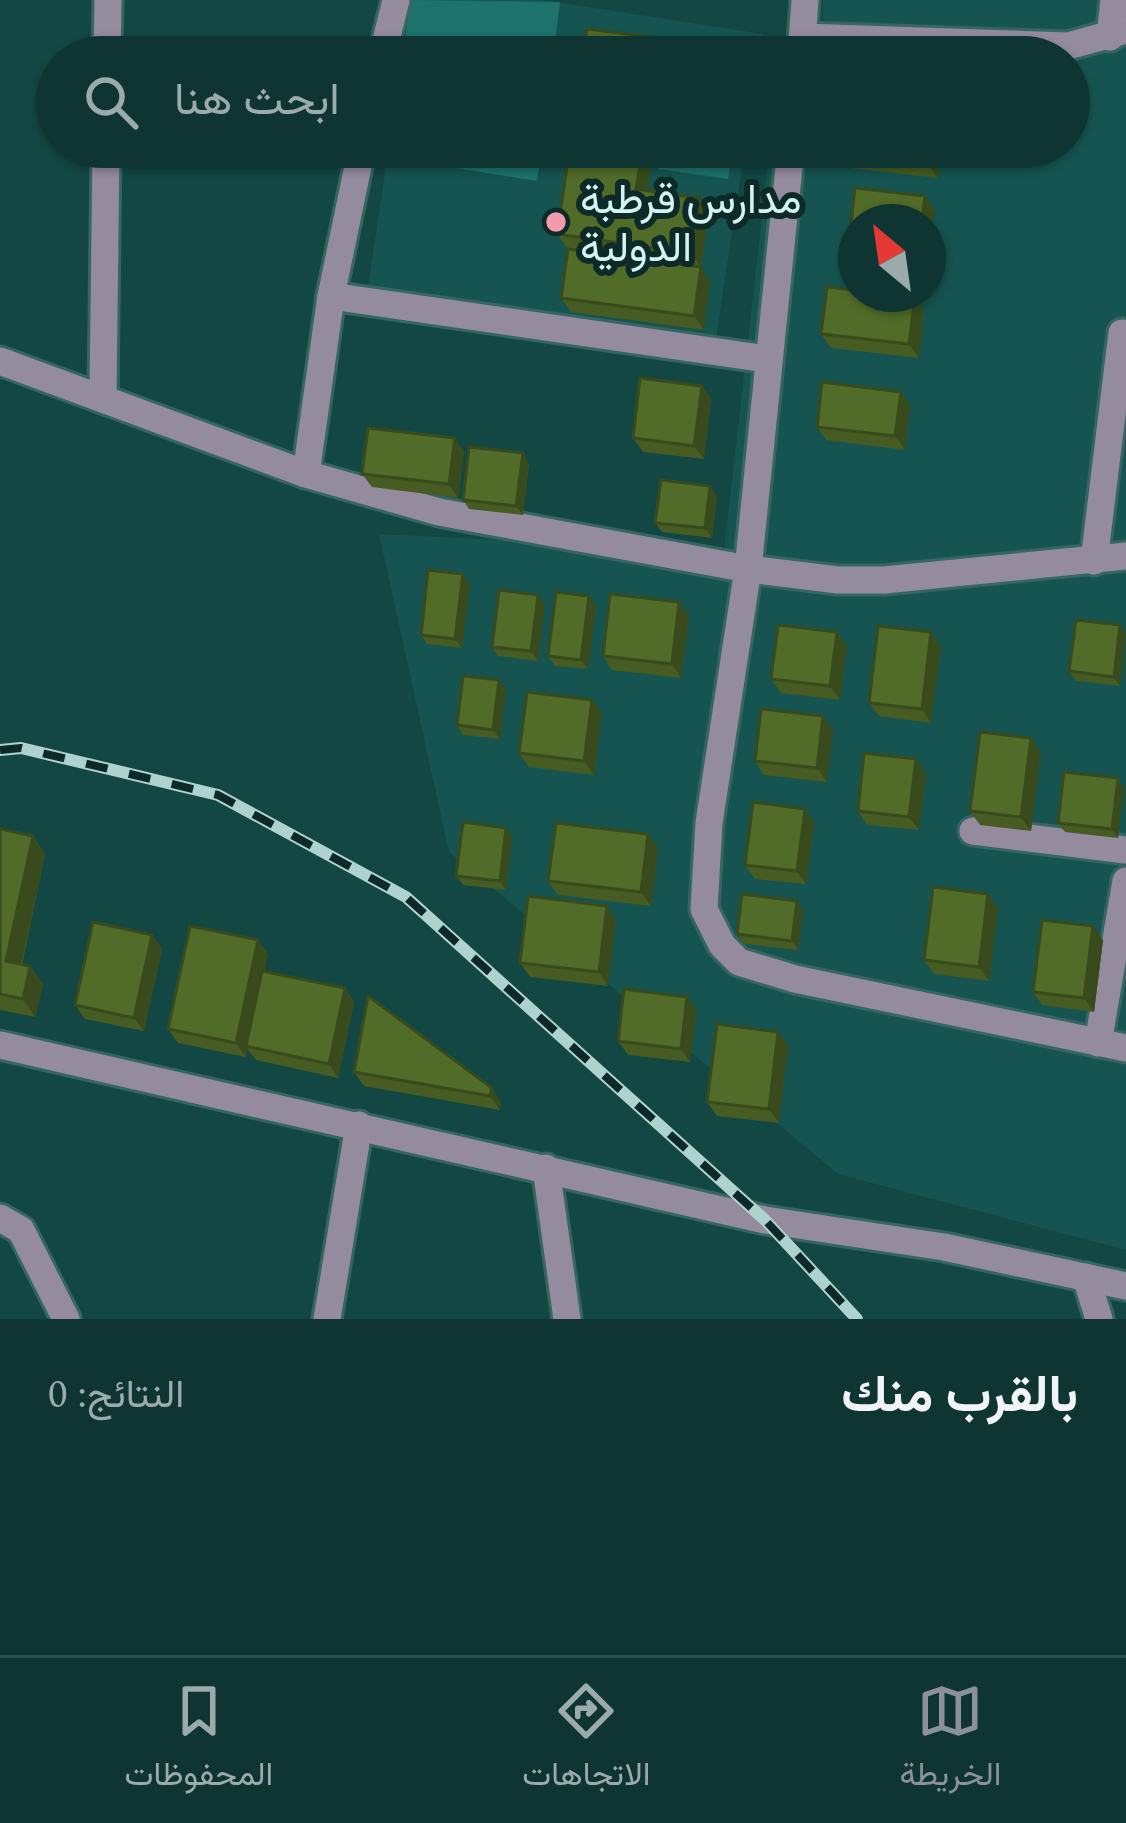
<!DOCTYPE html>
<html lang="ar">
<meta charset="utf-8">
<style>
body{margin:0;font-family:Spectral,Vazirmatn,serif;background:#1c403e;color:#f1f3f6;direction:rtl}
.compass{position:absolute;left:838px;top:204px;width:108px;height:108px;border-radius:50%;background:#0e3532;box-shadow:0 3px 9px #0004;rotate:331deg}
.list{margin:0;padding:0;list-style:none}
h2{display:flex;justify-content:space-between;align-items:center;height:156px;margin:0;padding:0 48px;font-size:51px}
h2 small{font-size:39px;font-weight:400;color:#9babac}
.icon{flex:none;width:66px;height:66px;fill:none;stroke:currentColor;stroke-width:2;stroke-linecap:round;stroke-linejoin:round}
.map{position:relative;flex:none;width:1126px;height:1319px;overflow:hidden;direction:ltr}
.search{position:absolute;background:#0e3532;box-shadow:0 3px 9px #0004;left:36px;right:36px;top:36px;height:132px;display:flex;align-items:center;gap:30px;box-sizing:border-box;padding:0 42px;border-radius:66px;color:#9babac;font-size:45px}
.sheet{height:336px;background:#0e3532}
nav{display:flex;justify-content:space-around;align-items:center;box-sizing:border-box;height:168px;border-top:3px solid #2e504d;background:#0e3532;font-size:33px;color:#9babac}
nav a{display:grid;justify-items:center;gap:6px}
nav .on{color:#8c9099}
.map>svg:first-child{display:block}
.built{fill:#155450;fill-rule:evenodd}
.green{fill:#1d736c}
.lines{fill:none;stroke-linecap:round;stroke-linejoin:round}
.minor-casing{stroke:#366662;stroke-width:33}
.minor{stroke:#958b9f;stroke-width:27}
.rail-casing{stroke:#aed2ce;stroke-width:12}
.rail{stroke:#0e2a28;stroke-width:8;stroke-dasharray:22;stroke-linecap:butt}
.wall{fill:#465c22}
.shaded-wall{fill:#394b1c}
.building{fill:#516b28;stroke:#394b1c;stroke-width:3}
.poi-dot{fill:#f39aab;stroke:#0e2a28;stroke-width:4.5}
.labels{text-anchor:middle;stroke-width:12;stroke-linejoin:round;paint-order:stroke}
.poi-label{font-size:42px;fill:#d3f4f0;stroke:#0e2a28;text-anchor:start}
</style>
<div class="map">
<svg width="1126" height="1319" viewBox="0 0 1126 1319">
<rect width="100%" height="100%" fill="#134743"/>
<g class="built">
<polygon points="411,0 543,0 763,34 759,57 402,57"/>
<path d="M823,0H1126V1250L838,1174L449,852L379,534L724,551L770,147H1069V57H824ZM856,222H928V294H856Z"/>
<polygon points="389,147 745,147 716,338 368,287"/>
</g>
<g class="green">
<polygon points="411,0 560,2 553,57 402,57"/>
<polygon points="389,147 542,147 537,181 387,157"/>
<polygon points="661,147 733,147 728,179 658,169"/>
</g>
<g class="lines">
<defs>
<g id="minor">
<polyline points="803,37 1068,46 1126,30"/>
<polyline points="1110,37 1114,0"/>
<polyline points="107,57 108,0"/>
<polyline points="382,57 396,0"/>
<polyline points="801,57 805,0"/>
<polyline points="791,147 748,569 709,823 704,909 722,945 739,962 795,979 1126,1048"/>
<polyline points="331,296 766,359"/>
<polyline points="0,361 306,474 439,512 748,569 838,580 884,580 1126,556"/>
<polyline points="103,397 106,147"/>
<polyline points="306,474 331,296 362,147"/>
<polyline points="1094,561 1122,333"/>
<polyline points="973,831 1126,850"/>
<polyline points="1098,1043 1126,881"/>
<polyline points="0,1045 765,1220 944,1247 1126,1286"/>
<polyline points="546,1168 567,1319"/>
<polyline points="0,1218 21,1230 66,1319"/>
<polyline points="1086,1277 1099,1319"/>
<polyline points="327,1319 359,1125"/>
</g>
</defs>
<use href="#minor" class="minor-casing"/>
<use href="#minor" class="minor"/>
<defs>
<polyline id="rail" points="0,750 21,748 218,795 406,897 765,1220 857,1319"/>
</defs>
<use href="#rail" class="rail-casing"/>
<use href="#rail" class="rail"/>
</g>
<g class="wall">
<polygon points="841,147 942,147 938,178 850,168 840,154"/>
<polygon points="648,190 709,212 701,267 567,248 557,234"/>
<polygon points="710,281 704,330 571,312 561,298"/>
<polygon points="915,297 924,311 919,358 831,348 821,334"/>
<polygon points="702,386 711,399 704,459 643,452 633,438"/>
<polygon points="910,405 905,450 826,440 817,427"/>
<polygon points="455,438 464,452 458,498 372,487 362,474"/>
<polygon points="529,463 523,515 469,509 463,500"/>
<polygon points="717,496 712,538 662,532 655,523"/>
<polygon points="470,583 462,648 427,644 421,635"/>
<polygon points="545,604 538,661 498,656 492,647"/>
<polygon points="596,606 588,669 555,666 548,656"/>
<polygon points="689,616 681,678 612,670 603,656"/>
<polygon points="1076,620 1120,686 1076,681 1069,671"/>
<polygon points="837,632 847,646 840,700 781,693 771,679"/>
<polygon points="931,632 941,646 931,723 879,716 869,703"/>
<polygon points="506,689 500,739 463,735 457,725"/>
<polygon points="592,700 602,713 594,775 529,767 519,753"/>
<polygon points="833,730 827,782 764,775 755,761"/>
<polygon points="1031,738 1041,752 1031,831 980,825 970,811"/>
<polygon points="926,773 919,830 867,825 858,811"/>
<polygon points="1118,778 1124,788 1118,838 1065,832 1058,823"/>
<polygon points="814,822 806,884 755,879 745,865"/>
<polygon points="0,829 33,836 45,854 22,965 30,966 43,984 35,1017 0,1010"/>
<polygon points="648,834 658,848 651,906 558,895 548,881"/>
<polygon points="512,837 506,890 463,885 456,876"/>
<polygon points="998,908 989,981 934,974 924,960"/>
<polygon points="803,910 798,950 744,944 737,934"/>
<polygon points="616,919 608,986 530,977 520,963"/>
<polygon points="152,935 162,949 144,1031 85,1019 75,1005"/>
<polygon points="258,940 268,954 264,972 345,988 354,1002 338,1078 256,1060 247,1049 246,1057 178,1043 168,1029"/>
<polygon points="1103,940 1094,1012 1042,1005 1033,992"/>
<polygon points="368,996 501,1102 500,1110 364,1086 354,1072"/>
<polygon points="687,997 697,1010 690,1062 628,1055 618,1041"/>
<polygon points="778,1032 788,1045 779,1123 717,1116 707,1102"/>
</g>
<g class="shaded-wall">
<polygon points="659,38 668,52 668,57 656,57"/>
<polygon points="643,147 654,147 646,203 636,189"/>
<polygon points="930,147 942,147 938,178 928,165"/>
<polygon points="925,196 935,210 928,264 928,222 922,222"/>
<polygon points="699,198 709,212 701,267 691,253"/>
<polygon points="701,267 710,281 704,330 694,316"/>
<polygon points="915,297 924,311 919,358 909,344"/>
<polygon points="702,386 711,399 704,459 694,446"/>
<polygon points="901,392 910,405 905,450 895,436"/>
<polygon points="455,438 464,452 458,498 449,484"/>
<polygon points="523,453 529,463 523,515 516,506"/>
<polygon points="710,486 717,496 712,538 705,528"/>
<polygon points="463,574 470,583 462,648 455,639"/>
<polygon points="538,595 545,604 538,661 531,651"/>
<polygon points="589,596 596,606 588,669 581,660"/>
<polygon points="679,602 689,616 681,678 672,664"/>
<polygon points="1120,625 1126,634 1120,686 1114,677"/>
<polygon points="837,632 847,646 840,700 830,686"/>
<polygon points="931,632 941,646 931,723 922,709"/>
<polygon points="499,680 506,689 500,739 493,730"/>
<polygon points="592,700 602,713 594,775 584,761"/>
<polygon points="823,716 833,730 827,782 817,768"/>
<polygon points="1031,738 1041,752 1031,831 1021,817"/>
<polygon points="916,759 926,773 919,830 909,817"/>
<polygon points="1118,778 1124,788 1118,838 1112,829"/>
<polygon points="805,809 814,822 806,884 797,871"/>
<polygon points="506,828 512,837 506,890 500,881"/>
<polygon points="648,834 658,848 651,906 641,892"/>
<polygon points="33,836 45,854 18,979 6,961"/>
<polygon points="988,894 998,908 989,981 979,967"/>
<polygon points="797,901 803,910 798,950 792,941"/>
<polygon points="607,906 616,919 608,986 599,972"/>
<polygon points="1093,926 1103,940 1094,1012 1084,998"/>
<polygon points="152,935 162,949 144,1031 134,1018"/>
<polygon points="258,940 268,954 246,1057 236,1043"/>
<polygon points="30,966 43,984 35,1017 23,999"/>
<polygon points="345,988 354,1002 338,1078 329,1064"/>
<polygon points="687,997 697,1010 690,1062 681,1049"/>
<polygon points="778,1032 788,1045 779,1123 769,1109"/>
<polygon points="492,1088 501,1102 500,1110 490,1096"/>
</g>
<g class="building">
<polygon points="587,29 659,38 656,57 583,57"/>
<polygon points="570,147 643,147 636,189 699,198 691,253 557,234"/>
<polygon points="841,147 930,147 928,165 840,154"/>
<polygon points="855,188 925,196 922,222 856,222 856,250 848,250"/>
<polygon points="568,249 701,267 694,316 561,298"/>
<polygon points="827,287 856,290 856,294 888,294 915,297 909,344 821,334"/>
<polygon points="640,378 702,386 694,446 633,438"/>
<polygon points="822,382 901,392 895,436 817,427"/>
<polygon points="368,428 455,438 449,484 362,474"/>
<polygon points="469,447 523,453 516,506 463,500"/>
<polygon points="661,480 710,486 705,528 655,523"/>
<polygon points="428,570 463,574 455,639 421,635"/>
<polygon points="499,590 538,595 531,651 492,647"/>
<polygon points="556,592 589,596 581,660 548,656"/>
<polygon points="610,594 679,602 672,664 603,656"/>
<polygon points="1076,620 1120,625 1114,677 1069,671"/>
<polygon points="778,625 837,632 830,686 771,679"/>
<polygon points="878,626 931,632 922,709 869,703"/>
<polygon points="463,676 499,680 493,730 457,725"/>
<polygon points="527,692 592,700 584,761 519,753"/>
<polygon points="761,709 823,716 817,768 755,761"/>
<polygon points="980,732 1031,738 1021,817 970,811"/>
<polygon points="864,753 916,759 909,817 858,811"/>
<polygon points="1064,772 1118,778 1112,829 1058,823"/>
<polygon points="753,802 805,809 797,871 745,865"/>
<polygon points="463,822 506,828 500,881 456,876"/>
<polygon points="556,823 648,834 641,892 548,881"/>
<polygon points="0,829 33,836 6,961 30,966 23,999 0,994"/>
<polygon points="933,887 988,894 979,967 924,960"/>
<polygon points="742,894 797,901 792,941 737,934"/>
<polygon points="528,896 607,906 599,972 520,963"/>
<polygon points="1042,920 1093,926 1084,998 1033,992"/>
<polygon points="93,922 152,935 134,1018 75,1005"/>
<polygon points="190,926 258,940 236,1043 168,1029"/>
<polygon points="262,971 345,988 329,1064 246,1046"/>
<polygon points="624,989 687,997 681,1049 618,1041"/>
<polygon points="368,996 492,1088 490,1096 354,1072"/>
<polygon points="717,1024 778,1032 769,1109 707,1102"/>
</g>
<circle class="poi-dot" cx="556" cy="222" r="12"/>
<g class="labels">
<g class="poi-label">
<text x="580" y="213">مدارس قرطبة<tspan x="580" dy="48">الدولية</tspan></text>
</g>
</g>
</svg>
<svg class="compass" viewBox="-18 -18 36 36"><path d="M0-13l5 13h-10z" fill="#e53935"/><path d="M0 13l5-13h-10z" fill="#9babac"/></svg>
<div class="search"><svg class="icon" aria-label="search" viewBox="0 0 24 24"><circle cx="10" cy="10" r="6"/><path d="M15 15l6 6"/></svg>ابحث هنا</div>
</div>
<section class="sheet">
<h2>بالقرب منك<small>النتائج: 0</small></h2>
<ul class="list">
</ul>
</section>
<nav>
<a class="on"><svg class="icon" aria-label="map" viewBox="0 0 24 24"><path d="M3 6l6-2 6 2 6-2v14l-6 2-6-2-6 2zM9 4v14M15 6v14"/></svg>الخريطة</a>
<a><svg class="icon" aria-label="directions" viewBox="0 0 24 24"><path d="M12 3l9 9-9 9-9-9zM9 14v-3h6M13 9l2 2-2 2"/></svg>الاتجاهات</a>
<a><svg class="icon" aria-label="saved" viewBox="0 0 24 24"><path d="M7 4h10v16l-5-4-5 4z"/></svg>المحفوظات</a>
</nav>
